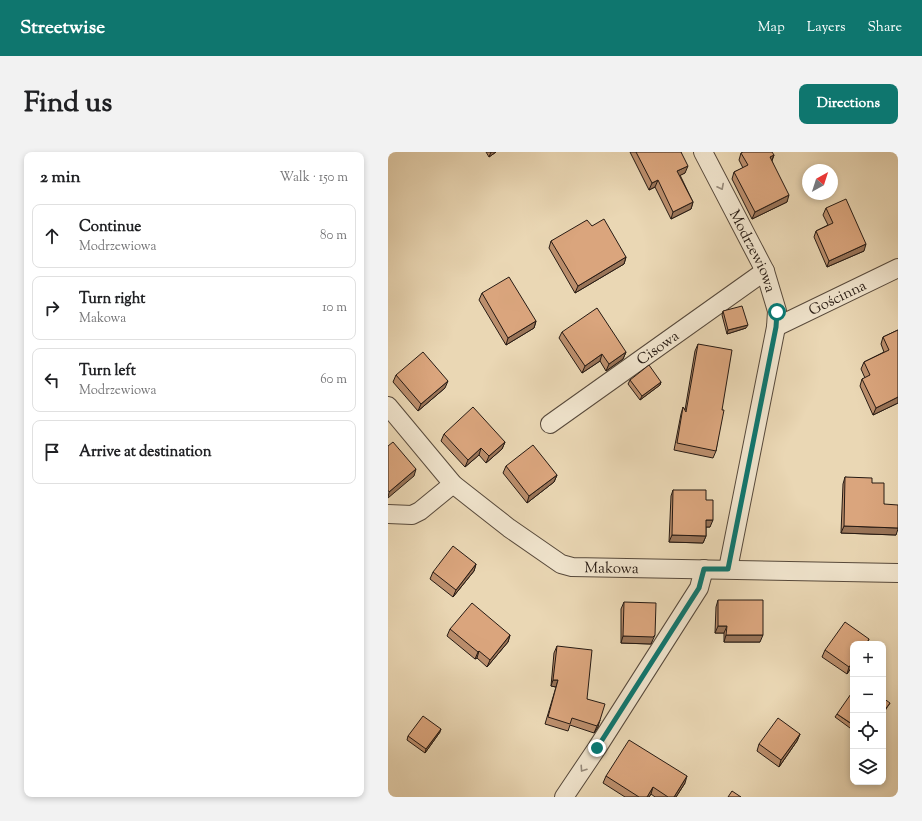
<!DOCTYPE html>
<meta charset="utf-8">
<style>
body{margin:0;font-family:"Sorts Mill Goudy",serif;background:#f2f2f2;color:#202124}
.controls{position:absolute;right:12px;bottom:12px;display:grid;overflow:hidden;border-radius:8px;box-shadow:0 2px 6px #0003}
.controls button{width:36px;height:36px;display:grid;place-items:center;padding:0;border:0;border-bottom:1px solid #e0e0e0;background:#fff;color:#202124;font:20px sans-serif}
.compass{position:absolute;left:414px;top:12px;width:36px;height:36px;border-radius:50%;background:#fff;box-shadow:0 2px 6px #0003;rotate:39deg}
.stop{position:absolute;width:12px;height:12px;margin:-9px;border:3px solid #0f766e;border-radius:50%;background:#fff}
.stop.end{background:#0f766e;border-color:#fff;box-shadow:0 1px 4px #0008}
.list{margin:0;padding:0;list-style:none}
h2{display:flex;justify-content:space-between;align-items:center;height:52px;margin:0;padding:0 16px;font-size:17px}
h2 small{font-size:13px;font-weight:400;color:#757577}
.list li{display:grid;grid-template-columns:26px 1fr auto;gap:12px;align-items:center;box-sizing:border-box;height:64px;margin:0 8px 8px;padding:0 8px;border:1px solid #e0e0e0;border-radius:8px}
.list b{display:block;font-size:15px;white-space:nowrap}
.list p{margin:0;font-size:13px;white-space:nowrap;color:#757577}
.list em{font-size:13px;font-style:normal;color:#757577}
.icon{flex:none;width:22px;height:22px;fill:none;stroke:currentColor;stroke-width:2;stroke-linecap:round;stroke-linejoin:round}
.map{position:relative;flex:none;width:510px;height:645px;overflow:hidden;border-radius:8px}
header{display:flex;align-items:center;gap:24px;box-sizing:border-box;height:56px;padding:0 20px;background:#0f766e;color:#fff}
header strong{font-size:19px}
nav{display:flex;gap:22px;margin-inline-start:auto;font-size:14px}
.intro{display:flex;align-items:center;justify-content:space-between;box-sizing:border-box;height:96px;padding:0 24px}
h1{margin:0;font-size:28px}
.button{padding:10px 18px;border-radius:8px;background:#0f766e;color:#fff;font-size:14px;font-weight:700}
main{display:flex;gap:24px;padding:0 24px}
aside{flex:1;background:#fff;border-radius:8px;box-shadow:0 2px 6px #0003}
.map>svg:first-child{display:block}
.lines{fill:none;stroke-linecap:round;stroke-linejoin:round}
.minor-casing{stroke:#57493b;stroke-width:20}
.minor{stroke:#f1e5ce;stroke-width:18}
.wall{fill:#bb8e6c;stroke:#261a13}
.shaded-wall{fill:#997458;stroke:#261a13}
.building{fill:#daa57d;stroke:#261a13}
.oneway{stroke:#968a7a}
.route{stroke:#0f766e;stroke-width:5}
.labels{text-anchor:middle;stroke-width:4;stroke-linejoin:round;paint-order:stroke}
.street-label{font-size:15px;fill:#261a13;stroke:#f1e5ce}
</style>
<header>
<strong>Streetwise</strong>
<nav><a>Map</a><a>Layers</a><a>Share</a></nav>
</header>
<div class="intro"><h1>Find us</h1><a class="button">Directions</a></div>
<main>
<aside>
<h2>2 min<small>Walk · 150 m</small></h2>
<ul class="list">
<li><svg class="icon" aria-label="ahead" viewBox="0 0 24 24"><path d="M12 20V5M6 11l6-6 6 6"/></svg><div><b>Continue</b><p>Modrzewiowa</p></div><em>80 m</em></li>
<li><svg class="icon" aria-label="right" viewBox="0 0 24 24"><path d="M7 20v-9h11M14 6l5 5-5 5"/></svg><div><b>Turn right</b><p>Makowa</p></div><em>10 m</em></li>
<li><svg class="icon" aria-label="left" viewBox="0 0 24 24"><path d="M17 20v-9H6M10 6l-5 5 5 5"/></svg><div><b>Turn left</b><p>Modrzewiowa</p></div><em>60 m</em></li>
<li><svg class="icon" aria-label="arrive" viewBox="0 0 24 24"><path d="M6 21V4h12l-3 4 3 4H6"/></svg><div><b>Arrive at destination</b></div></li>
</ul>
</aside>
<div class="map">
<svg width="510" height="645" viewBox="0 0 510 645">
<rect width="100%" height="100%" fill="#ead7b4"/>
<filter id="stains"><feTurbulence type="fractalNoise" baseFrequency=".005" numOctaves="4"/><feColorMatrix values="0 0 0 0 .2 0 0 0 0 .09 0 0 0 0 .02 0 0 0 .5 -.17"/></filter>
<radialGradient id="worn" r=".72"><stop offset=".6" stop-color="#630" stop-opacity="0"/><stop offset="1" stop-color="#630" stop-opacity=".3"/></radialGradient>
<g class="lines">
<defs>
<g id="minor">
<path id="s1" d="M315,0L377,119L389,159L388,175L340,417"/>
<path id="s2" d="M388,175L510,116"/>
<path id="s3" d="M0,254L65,332L121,376L173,412L184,415L510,421"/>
<path id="s4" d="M162,272L377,119"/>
<polyline points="0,362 24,363 32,359 65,332"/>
<polyline points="176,645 209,596 311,436 316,417"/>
</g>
</defs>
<use href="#minor" class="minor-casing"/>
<use href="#minor" class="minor"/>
</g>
<g class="wall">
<polygon points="98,0 108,0 101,5"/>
<polygon points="242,0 293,0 297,21 292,23 305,50 303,57 283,67 267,35 261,38"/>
<polygon points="353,1 386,3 384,9 399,50 364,67 344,27 346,20 355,16 351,8"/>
<polygon points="438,56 476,99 439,115 426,85 428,79 440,73 435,63"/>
<polygon points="204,74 238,105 236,112 187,141 161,96 163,89"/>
<polygon points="94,141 148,169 146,176 118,193 91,148"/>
<polygon points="335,159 358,176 339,182 334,163"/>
<polygon points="510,178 510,251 485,263 472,234 474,227 477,226 473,217 476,210 496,200 493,192 495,185"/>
<polygon points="174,180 238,200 235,207 218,219 212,209 194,221 171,186"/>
<polygon points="310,192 334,258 328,299 325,306 286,298 293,262 295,255 297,258 307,199"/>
<polygon points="8,223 57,236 30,259 5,230"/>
<polygon points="242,228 273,230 272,233 252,248 240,232"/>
<polygon points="56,282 117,290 114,297 98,311 91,303 77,315 53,289"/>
<polygon points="118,314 169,323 166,330 139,351 115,321"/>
<polygon points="457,325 484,331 496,352 508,383 453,381 455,332"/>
<polygon points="285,338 318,348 322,375 318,375 318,384 315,391 281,390 283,344"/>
<polygon points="88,412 86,419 65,445 42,427 45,420"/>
<polygon points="330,448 372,490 336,490 336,481 327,481 328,455"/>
<polygon points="236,450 264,489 263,492 233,491 233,457"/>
<polygon points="62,477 122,483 120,490 99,515 89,506 87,507 59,484"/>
<polygon points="481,487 479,492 465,492 465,513 459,522 434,505 437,498"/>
<polygon points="169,494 199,547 210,575 206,581 182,573 180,579 157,572 168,535 163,534 166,501"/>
<polygon points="449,562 465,573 462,576 447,565"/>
<polygon points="52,580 37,601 19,588 20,584"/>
<polygon points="412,582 409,589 391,615 369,599 371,592"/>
<polygon points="218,624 297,631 288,645 267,645 263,642 261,645 237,645 215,631"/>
</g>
<g class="shaded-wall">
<polygon points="103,0 108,0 101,5"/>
<polygon points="386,3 383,10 382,5"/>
<polygon points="300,14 297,21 287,26 289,19"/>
<polygon points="270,28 267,35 261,38 264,31"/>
<polygon points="401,43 399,50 364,67 367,60"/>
<polygon points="305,50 303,57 283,67 285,60"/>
<polygon points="478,92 476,99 439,115 441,109"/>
<polygon points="238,105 236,112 187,141 190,134"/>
<polygon points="148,169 146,176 118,193 120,186"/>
<polygon points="360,173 358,176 339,182 340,178"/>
<polygon points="238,200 235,207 218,219 221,212"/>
<polygon points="214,202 212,209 194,221 197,214"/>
<polygon points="60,229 57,236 30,259 33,252"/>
<polygon points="273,230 272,233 252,248 254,244"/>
<polygon points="510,245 510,251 485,263 488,256"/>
<polygon points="117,290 114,297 98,311 101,304"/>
<polygon points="93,296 91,303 77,315 80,308"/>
<polygon points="28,317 26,324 0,346 1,340"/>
<polygon points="169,323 166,330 139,351 141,344"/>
<polygon points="318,368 325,368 322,375 315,375"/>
<polygon points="456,374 510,376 510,377 508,383 453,381"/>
<polygon points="284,383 318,384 315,391 281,390"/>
<polygon points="88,412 86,419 65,445 68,438"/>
<polygon points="330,474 339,474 336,481 327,481"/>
<polygon points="122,483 120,490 99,515 102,508"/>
<polygon points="267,483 263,492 233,491 235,484"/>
<polygon points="338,483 375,483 372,490 336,490"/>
<polygon points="91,499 89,506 87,507 90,500"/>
<polygon points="465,510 465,513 459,522 461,515"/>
<polygon points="165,528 170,528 168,535 163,534"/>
<polygon points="502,551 500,554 495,562 495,560"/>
<polygon points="212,568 210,575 206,581 209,574"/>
<polygon points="53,577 52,580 37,601 38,597"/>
<polygon points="412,582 409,589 391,615 393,608"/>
<polygon points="299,624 297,631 288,645 286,645"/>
<polygon points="265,635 263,642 261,645 259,645"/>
</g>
<g class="building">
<polygon points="248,0 293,0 300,14 289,19 305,50 285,60 270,28 264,31"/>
<polygon points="355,0 384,0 386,3 382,5 401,43 367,60 346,20 360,13 353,1"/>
<polygon points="458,47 478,92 441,109 428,79 445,71 438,56"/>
<polygon points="216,67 238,105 190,134 163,89 199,68 204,74"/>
<polygon points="121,125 148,169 120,186 94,141"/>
<polygon points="354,154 360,173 340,178 335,159"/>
<polygon points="209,156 238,200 221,212 214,202 197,214 174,180"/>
<polygon points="510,178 510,245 488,256 474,227 482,223 476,210 501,198 495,185"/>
<polygon points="310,192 344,198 334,258 336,258 328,299 289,291 295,255 298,260"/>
<polygon points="35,200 60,229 33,252 8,223"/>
<polygon points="261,213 273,230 254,244 242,228"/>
<polygon points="85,255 117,290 101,304 93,296 80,308 56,282"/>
<polygon points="5,290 28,317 1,340 0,338 0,294"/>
<polygon points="145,293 169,323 141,344 118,314"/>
<polygon points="457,325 484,326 484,331 496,331 496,352 510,353 510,376 456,374"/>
<polygon points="285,338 318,338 318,348 325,348 325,368 318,368 318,384 284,383"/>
<polygon points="65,394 88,412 68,438 45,420"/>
<polygon points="330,448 375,448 375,483 338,483 339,474 330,474"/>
<polygon points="236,450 268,451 267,483 265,485 235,484"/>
<polygon points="84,451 122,483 102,508 91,499 90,500 62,477"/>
<polygon points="457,470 481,487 478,492 465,492 465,510 461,515 437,498"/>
<polygon points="169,494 204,498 199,547 217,552 212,568 209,574 184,566 182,572 160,565 170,528 165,528"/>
<polygon points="465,539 465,571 464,572 449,562"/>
<polygon points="495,546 502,551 495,560"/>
<polygon points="35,564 53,577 38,597 20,584"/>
<polygon points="390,566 412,582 393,608 371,592"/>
<polygon points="241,588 299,624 286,645 280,645 265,635 259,645 251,645 218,624"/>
<polygon points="344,639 353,645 340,645"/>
</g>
<defs><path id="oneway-chevron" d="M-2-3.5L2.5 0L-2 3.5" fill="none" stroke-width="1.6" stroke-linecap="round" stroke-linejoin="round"/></defs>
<g class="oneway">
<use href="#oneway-chevron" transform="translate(333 35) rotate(63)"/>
<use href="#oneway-chevron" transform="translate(195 617) rotate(124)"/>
</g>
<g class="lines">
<polyline class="route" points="209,596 311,436 316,417 340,417 388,175 389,160"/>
</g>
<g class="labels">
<g class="street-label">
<text dy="5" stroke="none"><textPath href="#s1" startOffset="111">Modrzewiowa</textPath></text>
<text dy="5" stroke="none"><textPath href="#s2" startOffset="68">Gościnna</textPath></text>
<text dy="5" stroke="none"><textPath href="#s4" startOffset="132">Cisowa</textPath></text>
<text dy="5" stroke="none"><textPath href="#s3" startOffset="287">Makowa</textPath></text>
</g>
</g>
<rect width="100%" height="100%" filter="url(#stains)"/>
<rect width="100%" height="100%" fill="url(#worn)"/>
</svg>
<div class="controls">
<button>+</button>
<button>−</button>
<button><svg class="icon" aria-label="locate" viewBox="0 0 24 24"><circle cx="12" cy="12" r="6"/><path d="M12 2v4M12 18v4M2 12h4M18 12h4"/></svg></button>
<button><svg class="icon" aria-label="layers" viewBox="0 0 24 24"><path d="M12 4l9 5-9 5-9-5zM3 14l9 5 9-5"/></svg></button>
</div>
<svg class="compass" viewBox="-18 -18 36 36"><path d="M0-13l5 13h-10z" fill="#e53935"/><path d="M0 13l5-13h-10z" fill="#757577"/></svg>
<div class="stop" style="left:389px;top:160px"></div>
<div class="stop end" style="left:209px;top:596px"></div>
</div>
</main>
